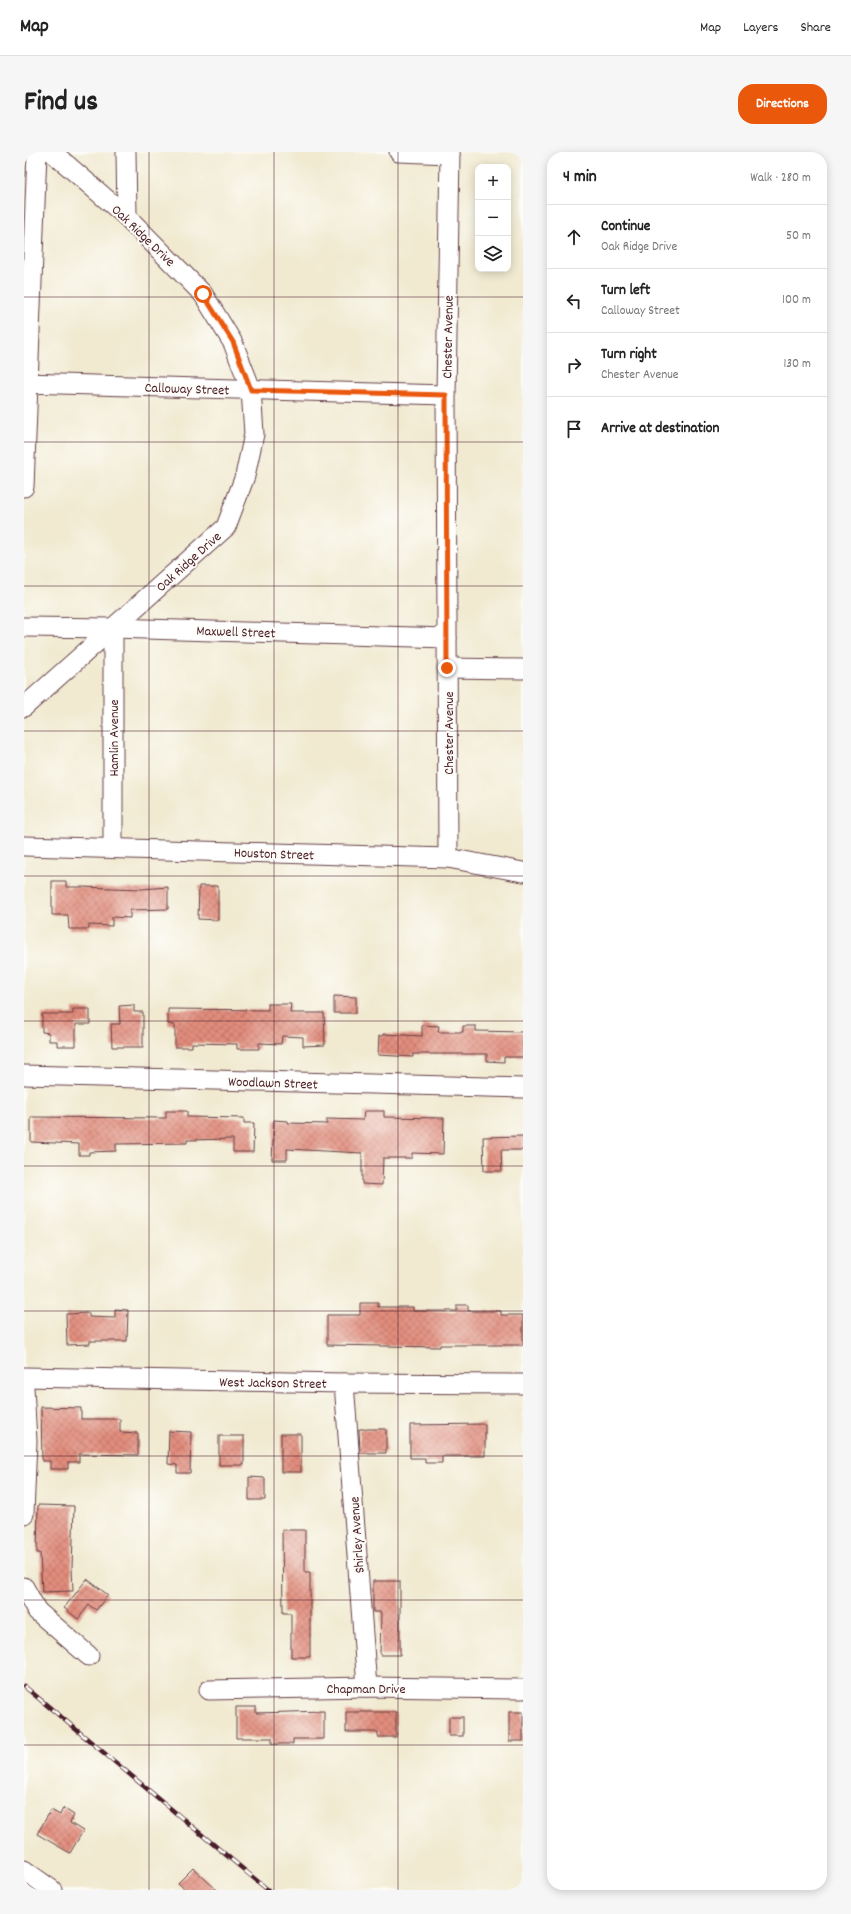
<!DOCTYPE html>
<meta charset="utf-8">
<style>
body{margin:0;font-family:Dekko,sans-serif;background:#f6f6f6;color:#222}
.controls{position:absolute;right:12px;top:12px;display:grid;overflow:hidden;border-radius:8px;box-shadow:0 2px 10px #0003}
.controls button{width:36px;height:36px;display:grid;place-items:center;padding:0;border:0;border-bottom:1px solid #e0e0e0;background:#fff;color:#222;font:20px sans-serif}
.stop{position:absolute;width:12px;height:12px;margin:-9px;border:3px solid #ea580c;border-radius:50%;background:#fff}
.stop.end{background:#ea580c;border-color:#fff;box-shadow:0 1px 4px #0008}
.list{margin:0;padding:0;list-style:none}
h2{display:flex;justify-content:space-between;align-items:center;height:52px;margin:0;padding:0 16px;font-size:17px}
h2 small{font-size:13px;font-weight:400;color:#767676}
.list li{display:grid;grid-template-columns:26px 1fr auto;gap:12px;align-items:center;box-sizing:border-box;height:64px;padding:0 16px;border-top:1px solid #e0e0e0}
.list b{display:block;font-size:15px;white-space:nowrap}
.list p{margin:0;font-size:13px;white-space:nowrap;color:#767676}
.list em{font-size:13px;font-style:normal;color:#767676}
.icon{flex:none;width:22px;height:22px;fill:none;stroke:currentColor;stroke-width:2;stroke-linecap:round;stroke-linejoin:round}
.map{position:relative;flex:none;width:499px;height:1738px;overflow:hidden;border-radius:16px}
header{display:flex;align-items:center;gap:24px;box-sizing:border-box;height:56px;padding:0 20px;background:#fff;border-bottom:1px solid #e0e0e0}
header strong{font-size:19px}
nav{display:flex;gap:22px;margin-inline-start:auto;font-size:14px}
.intro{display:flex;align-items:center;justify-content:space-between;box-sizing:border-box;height:96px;padding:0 24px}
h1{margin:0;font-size:28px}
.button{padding:10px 18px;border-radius:16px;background:#ea580c;color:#fff;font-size:14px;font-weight:700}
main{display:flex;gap:24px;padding:0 24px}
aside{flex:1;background:#fff;border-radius:16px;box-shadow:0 2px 10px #0003}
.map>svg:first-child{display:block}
.building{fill:url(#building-cross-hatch)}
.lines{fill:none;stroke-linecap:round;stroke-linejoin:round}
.minor-casing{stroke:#633d44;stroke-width:21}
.minor{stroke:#fff;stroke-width:19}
.rail-casing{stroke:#4a1f2b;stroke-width:4.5}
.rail{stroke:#fdfcf7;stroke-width:3;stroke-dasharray:9;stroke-linecap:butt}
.route{stroke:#ea580c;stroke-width:5}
.grid{fill:none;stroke:#4a1f2b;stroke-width:1;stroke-opacity:0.55}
.labels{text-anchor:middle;stroke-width:4;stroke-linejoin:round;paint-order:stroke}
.street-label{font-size:14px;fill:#4a1f2b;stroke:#fdfcf7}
</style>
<header>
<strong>Map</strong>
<nav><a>Map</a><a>Layers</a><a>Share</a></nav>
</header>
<div class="intro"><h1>Find us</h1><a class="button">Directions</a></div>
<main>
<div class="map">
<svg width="499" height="1738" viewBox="0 0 499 1738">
<defs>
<pattern id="building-cross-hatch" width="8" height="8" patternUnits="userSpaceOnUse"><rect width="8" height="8" fill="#e28d7d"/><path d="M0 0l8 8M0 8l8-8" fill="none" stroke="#b97367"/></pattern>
</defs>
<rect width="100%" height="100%" fill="#fdfcf7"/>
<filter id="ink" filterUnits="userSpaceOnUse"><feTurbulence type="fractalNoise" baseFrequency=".025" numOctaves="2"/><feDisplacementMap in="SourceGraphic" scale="8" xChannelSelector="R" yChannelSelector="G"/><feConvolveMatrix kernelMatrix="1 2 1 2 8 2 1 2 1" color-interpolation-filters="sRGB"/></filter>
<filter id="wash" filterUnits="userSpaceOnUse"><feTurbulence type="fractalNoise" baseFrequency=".012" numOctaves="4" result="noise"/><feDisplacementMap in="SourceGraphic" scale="16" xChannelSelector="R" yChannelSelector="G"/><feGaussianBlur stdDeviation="0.9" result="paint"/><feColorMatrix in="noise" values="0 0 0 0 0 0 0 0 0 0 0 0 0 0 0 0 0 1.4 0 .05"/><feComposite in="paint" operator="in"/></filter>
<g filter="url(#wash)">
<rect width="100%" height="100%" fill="#f1ead1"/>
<g id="blocks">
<g class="building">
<polygon points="28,729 42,729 42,735 57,735 118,737 144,735 144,757 106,758 106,766 88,765 88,774 65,773 65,777 45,777 44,763 28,763"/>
<polygon points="175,734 194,734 194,768 174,767"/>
<polygon points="310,844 332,845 332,861 310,861"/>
<polygon points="244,852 267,852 266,861 300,861 301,893 279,894 279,885 258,884 257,892 235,891 235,897 213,897 213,892 168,891 168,895 151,895 151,873 144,872 144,857 244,858"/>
<polygon points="110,853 110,860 119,860 119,895 88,895 87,872 96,872 95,854"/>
<polygon points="49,857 66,857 66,872 52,872 52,894 33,894 33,889 25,889 25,881 18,880 18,862 49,862"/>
<polygon points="398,873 415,874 414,880 439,880 439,874 452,874 452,879 499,880 499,905 480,905 480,910 463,909 463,902 389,902 389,905 354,903 355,884 359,884 359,882 398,884"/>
<polygon points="142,959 163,959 163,965 220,966 220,971 230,971 229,1000 209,1000 209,987 163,988 163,991 92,992 92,999 65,1000 65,1003 55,1003 55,992 7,990 7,965 142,966"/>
<polygon points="340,959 360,959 360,965 420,966 419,1002 388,1001 388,1006 359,1006 358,1033 338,1032 338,1001 263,997 263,1008 248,1008 250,968 264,969 264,971 303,972 303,967 339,968"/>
<polygon points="499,984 499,998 477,998 478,1019 460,1019 459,985"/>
<polygon points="336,1151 354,1151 354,1155 389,1155 389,1159 433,1159 433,1153 444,1153 444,1159 477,1159 477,1163 499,1163 499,1193 416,1193 416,1195 303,1193 303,1163 336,1163"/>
<polygon points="91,1157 104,1158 103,1189 66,1189 66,1192 43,1193 42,1162 65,1161 65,1165 91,1166"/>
<polygon points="17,1255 57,1256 57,1267 96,1267 96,1280 114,1281 114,1303 55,1302 55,1310 44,1310 44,1317 26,1317 26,1309 18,1309"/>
<polygon points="461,1272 461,1304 418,1304 418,1311 401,1311 401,1306 386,1306 386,1273"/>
<polygon points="335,1277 362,1277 362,1301 336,1301"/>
<polygon points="145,1279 167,1280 166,1321 153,1321 153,1313 144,1312"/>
<rect x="257" y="1282" width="20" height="38"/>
<rect x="195" y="1284" width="25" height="29"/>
<polygon points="225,1325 241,1326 241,1348 225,1348"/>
<polygon points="14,1353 50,1354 48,1416 49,1439 18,1440 16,1401 13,1401"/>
<polygon points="258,1378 281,1378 281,1420 286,1420 286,1505 267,1505 267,1461 259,1461"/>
<polygon points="63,1427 84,1443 72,1458 65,1453 54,1467 40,1456"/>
<polygon points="349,1429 376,1429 376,1503 356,1503 357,1460 349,1460"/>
<polygon points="212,1555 232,1555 232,1561 300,1559 300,1587 269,1587 269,1592 248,1592 248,1586 212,1586"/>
<polygon points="322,1560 372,1560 372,1585 354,1585 354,1580 322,1580"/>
<rect x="485" y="1560" width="14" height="29"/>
<rect x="425" y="1565" width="14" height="19"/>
<polygon points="39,1656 50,1663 46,1671 59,1679 46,1701 13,1682 27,1658 36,1663"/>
<polygon points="169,1716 193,1738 162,1738 154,1731"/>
</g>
</g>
</g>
<g filter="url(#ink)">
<use href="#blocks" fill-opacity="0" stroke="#633d44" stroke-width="1"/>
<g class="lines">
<defs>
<g id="minor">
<polyline points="102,0 103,65"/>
<polyline points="375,0 426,2"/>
<polyline points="0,231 422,243"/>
<polyline points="0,335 13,0"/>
<polyline points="0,475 89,476 423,486"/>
<polyline points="423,516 499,517"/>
<polyline points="0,555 202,375 221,324 230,282 227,237 209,191 179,142 103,65 28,0"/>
<polyline points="0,694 424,706 499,720"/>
<polyline points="89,696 89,476"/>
<polyline points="424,706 422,243 426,0"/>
<polyline points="0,923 499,936"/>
<polyline points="0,1225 320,1231 499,1232"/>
<polyline points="320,1231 343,1535"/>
<polyline points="0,1235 3,1289 0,1362"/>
<polyline points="0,1435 13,1459 65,1504"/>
<polyline points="185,1538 343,1535 499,1537"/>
<polyline points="0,1718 28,1738"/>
</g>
</defs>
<use href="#minor" class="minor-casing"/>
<use href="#minor" class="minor"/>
<defs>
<polyline id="rail" points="0,1534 244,1738"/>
</defs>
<use href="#rail" class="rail-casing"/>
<use href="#rail" class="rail"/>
</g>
</g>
<g class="lines" filter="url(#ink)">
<polyline class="route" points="179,142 209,190 227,238 422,243 423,516"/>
</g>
<path class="grid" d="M125,0V1738M250,0V1738M374,0V1738M0,145H499M0,290H499M0,434H499M0,579H499M0,724H499M0,869H499M0,1014H499M0,1159H499M0,1304H499M0,1448H499M0,1593H499"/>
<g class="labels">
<g class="street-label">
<text transform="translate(120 83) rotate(44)" y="5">Oak Ridge Drive</text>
<text transform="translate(423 185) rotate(-89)" y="5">Chester Avenue</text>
<text transform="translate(163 236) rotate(2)" y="5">Calloway Street</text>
<text transform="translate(164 409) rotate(-42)" y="5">Oak Ridge Drive</text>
<text transform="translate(212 479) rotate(2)" y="5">Maxwell Street</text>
<text transform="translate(424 581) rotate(-90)" y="5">Chester Avenue</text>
<text transform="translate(89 586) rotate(-90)" y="5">Hamlin Avenue</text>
<text transform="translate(250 701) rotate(2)" y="5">Houston Street</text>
<text transform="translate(249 930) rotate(2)" y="5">Woodlawn Street</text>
<text transform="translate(249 1230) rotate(1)" y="5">West Jackson Street</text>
<text transform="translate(332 1383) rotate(-94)" y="5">Shirley Avenue</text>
<text x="342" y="1541">Chapman Drive</text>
</g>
</g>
</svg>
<div class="controls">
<button>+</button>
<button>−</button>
<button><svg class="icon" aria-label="layers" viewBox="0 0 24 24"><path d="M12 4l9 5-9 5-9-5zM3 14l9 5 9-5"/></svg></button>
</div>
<div class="stop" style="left:179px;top:142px"></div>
<div class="stop end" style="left:423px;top:516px"></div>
</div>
<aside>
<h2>4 min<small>Walk · 280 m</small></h2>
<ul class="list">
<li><svg class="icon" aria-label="ahead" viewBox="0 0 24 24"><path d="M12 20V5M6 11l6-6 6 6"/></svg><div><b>Continue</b><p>Oak Ridge Drive</p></div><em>50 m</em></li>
<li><svg class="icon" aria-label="left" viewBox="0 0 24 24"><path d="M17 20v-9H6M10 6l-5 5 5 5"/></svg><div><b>Turn left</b><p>Calloway Street</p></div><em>100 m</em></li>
<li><svg class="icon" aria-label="right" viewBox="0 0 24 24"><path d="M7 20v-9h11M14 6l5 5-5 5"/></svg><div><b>Turn right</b><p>Chester Avenue</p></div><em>130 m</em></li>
<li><svg class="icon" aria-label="arrive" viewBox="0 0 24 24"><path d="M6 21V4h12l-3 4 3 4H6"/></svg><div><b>Arrive at destination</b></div></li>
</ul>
</aside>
</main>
